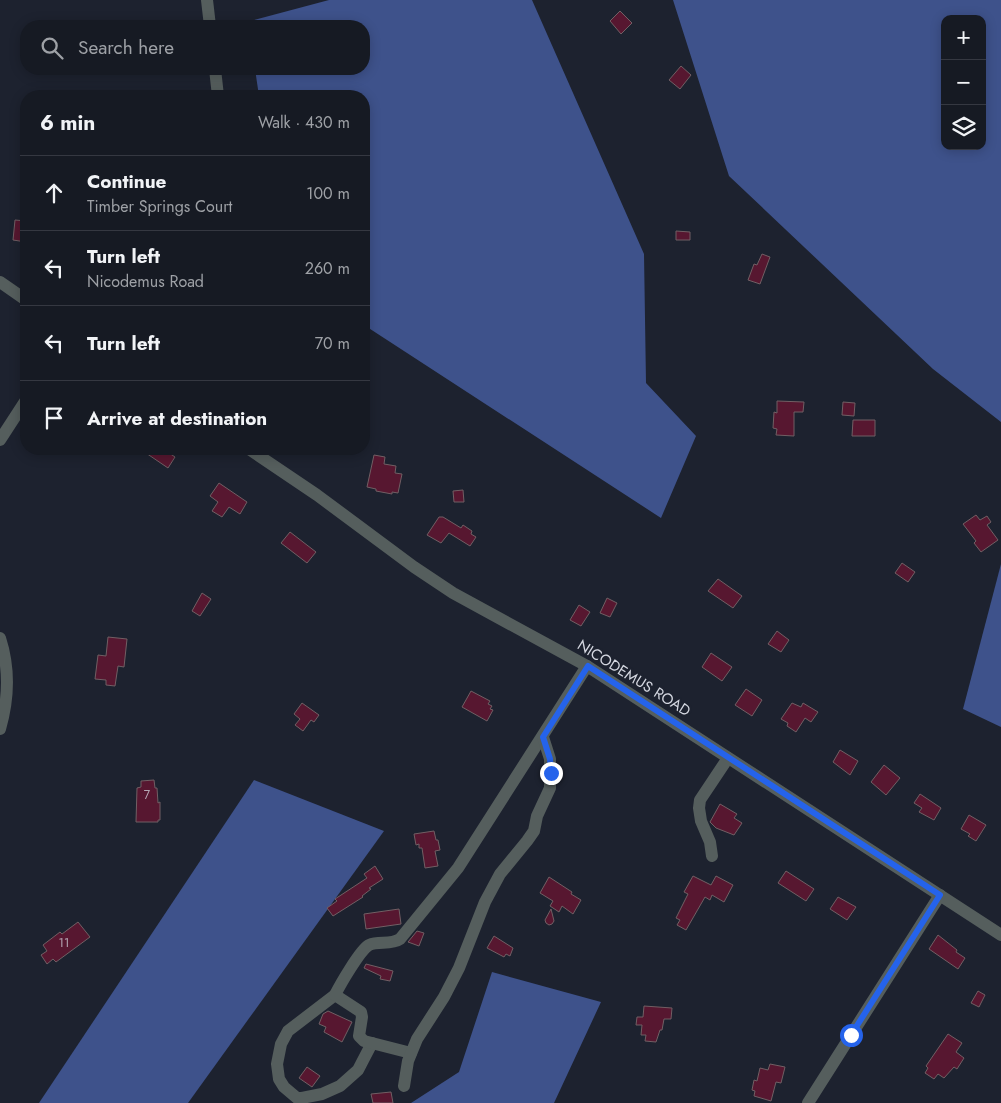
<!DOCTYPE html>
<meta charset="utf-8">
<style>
body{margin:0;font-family:Jost,sans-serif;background:#232730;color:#f1f3f6}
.controls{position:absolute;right:15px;top:15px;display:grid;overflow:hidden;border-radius:10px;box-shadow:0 2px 12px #0003}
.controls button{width:45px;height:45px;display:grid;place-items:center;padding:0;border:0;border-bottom:1px solid #353841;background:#161a23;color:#f1f3f6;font:25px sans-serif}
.stop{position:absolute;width:15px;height:15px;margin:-11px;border:4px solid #2563eb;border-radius:50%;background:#fff}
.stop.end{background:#2563eb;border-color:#fff;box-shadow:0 1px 5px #0008}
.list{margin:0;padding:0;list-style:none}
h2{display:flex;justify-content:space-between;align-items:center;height:65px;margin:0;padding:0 20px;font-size:21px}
h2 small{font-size:16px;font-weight:400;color:#9ea1a6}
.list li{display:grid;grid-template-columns:32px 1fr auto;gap:15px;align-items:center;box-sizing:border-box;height:75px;padding:0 20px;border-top:1px solid #353841}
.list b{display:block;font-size:19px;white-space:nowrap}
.list p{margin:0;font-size:16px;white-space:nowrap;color:#9ea1a6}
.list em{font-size:16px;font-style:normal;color:#9ea1a6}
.icon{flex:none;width:28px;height:28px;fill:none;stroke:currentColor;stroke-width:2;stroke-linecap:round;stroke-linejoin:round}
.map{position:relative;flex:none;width:1001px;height:1103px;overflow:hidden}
.search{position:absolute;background:#161a23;box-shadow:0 2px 12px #0003;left:20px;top:20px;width:350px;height:55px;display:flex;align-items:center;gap:12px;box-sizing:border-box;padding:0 18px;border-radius:20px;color:#9ea1a6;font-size:19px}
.panel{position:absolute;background:#161a23;box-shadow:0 2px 12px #0003;left:20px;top:90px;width:350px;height:365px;border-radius:20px}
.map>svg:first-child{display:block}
.forest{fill:#3e528b;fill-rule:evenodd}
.building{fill:#571730;stroke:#715f64}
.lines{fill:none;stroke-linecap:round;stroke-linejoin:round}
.minor{stroke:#555e5d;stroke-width:12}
.route{stroke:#2563eb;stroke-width:6}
.labels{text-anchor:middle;stroke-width:4.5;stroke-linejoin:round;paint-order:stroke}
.number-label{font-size:12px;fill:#b5a7b4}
.street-label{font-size:15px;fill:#d4d7e0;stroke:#1d222f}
</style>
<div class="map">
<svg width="1001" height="1103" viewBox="0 0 1001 1103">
<rect width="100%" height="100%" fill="#1d222f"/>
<g class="forest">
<polygon points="329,0 532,0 644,254 646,383 696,436 661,518 364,325 364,96 259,96 255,69 364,69 364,26 248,26 247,22"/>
<path d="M673,0H1001V422L933,369L729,176ZM945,19H982V146H945Z"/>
<polygon points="1001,564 1001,727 963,709"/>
<polygon points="254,780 384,831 188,1103 39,1103"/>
<polygon points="492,972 601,1002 554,1103 411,1103 459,1072"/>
</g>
<g class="building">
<polygon points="620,11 632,23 621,34 610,21"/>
<polygon points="681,66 691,75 680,89 669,80"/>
<polygon points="15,220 26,221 26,242 13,240"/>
<polygon points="676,231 690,232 690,240 676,240"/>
<polygon points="762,254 770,257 760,284 748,280 754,264 757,265"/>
<polygon points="777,401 804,402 803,412 794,412 794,436 776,435 777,429 773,428 774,412 777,413"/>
<polygon points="843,402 855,403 854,416 842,415"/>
<polygon points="853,420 875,420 875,436 852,436"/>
<polygon points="140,449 163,449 175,457 168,468"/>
<polygon points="374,455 385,457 384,464 396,466 395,473 402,474 398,493 392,492 392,494 376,491 376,489 367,487"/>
<polygon points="219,483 247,502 240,514 229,507 222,517 212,511 218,502 210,496"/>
<polygon points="463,490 464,502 454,502 453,491"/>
<polygon points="976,515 980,520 987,516 991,522 987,525 998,540 981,552 974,543 976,541 963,524"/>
<polygon points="439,517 443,517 461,528 463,525 472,531 471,534 476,537 470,546 449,533 441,543 427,535"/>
<polygon points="290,532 316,552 307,563 281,543"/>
<polygon points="902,563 915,572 908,582 895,573"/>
<polygon points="718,579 742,596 733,608 708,591"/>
<polygon points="202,593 211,599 200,616 192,611"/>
<polygon points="607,598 617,603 610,617 600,613"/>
<polygon points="579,605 590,612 581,626 570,620"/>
<polygon points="777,631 789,640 781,652 768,644"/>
<polygon points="108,637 127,639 124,667 118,666 115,686 106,685 106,680 95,679 98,655 106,656"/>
<polygon points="711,653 732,667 722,681 702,667"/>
<polygon points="746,689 762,700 752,716 735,705"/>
<polygon points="471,691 490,701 488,704 492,706 490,709 493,710 487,721 462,707"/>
<polygon points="302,703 319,715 314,722 311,720 303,731 295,725 300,719 294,714"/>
<polygon points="792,703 801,707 803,703 818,712 811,722 805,718 796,732 787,726 788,723 781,719"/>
<polygon points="840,750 858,761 850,775 833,762"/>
<polygon points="884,765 900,778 886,795 871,782"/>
<polygon points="154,780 155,788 157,788 158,803 160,802 160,820 158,820 158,822 136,822 137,788 141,787 141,781"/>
<polygon points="920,794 941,808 934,820 919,812 922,808 914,803"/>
<polygon points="720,804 737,814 734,818 742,823 734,835 716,828 710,822"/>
<polygon points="969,815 986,825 976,841 968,836 970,834 961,829"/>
<polygon points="434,831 436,840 438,840 440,850 435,851 438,866 425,868 422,848 419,848 419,844 416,845 414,834"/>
<polygon points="375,866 383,879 369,888 371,889 362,896 363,897 333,916 327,908 337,901 335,899 367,878 364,874"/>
<polygon points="786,871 814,889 806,901 778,883"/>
<polygon points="693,876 711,885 716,876 733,885 724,902 712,895 710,900 705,897 686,930 677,925 680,920 676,918 688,894 684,892"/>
<polygon points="549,877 572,892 571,894 581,900 573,914 562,906 559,912 550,906 553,901 540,893"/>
<polygon points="838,897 856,907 847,920 830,909"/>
<polygon points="399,909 401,924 366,929 364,914"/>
<polygon points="551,909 554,921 552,924 549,925 546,923 545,920"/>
<polygon points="78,922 90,937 56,962 53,959 47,964 41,955 47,951 43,945 60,932 62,934"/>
<polygon points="417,931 424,933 419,946 408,942"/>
<polygon points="938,935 957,950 956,952 965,958 958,969 929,949"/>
<polygon points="494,936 513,948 510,956 506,954 504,957 487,948"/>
<polygon points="366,964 393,971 390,981 380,979 381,976 364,968"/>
<polygon points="978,991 985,995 979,1007 971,1003"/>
<polygon points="644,1006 672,1008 671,1019 664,1019 662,1030 660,1030 656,1042 645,1041 646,1035 641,1035 642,1025 636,1025 637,1017 643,1017"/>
<polygon points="328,1011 352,1022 342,1042 324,1032 326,1027 319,1024 323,1014"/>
<polygon points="948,1034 962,1043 956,1052 964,1058 957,1069 954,1067 944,1078 938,1074 934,1079 925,1073 928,1068 926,1066"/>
<polygon points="770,1064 785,1067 781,1083 776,1082 771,1101 754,1096 755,1091 752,1090 754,1080 757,1081 760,1068 768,1070"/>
<polygon points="307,1067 320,1076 312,1087 299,1078"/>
<polygon points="391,1092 393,1103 373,1103 371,1094"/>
</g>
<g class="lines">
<g class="minor">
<polyline points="207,0 210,26"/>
<polyline points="215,69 218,96"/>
<polyline points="0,282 26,300"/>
<polyline points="0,440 26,400"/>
<polyline points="249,449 317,495 414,567 453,593 587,666 1001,935"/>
<path d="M0,638C10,669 9,698 0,729"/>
<polyline points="712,856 710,842 701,821 699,808 700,800 728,758"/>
<polyline points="335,995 288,1031 281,1044 277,1064 279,1079 284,1087 297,1098 302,1098 322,1094 340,1086 358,1070 372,1043"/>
<path d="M411,1053L364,1041L359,1036L362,1017L361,1012L335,995C340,985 360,950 369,945C379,941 391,945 400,939L458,868L587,666"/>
<polyline points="404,1086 408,1061 417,1039 444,997 459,968 485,902 500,874 527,841 534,831 537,816 550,788 550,759 543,737"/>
<polyline points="808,1103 940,895"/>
</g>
</g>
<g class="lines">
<polyline class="route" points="551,773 550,759 543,737 588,666 940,895 851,1035"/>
</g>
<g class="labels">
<g class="number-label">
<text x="147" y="799">7</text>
<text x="64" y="947">11</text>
</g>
<g class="street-label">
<text transform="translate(634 678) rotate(32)" y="5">NICODEMUS ROAD</text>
</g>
</g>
</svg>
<div class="controls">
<button>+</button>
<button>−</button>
<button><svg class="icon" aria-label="layers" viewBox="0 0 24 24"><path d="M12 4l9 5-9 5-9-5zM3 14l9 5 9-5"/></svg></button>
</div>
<div class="stop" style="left:851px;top:1035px"></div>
<div class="stop end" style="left:551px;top:773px"></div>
<div class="search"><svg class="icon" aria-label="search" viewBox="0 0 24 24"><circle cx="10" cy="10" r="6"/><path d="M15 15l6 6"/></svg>Search here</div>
<section class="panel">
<h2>6 min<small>Walk · 430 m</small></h2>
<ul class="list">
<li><svg class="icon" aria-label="ahead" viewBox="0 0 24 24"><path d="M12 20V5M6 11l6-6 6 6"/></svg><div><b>Continue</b><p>Timber Springs Court</p></div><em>100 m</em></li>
<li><svg class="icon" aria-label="left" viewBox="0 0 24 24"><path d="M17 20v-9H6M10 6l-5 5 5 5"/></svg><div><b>Turn left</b><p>Nicodemus Road</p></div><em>260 m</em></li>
<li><svg class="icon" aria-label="left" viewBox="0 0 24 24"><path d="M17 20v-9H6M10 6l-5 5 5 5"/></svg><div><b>Turn left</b></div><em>70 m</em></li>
<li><svg class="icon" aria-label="arrive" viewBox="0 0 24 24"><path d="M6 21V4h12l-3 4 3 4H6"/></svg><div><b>Arrive at destination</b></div></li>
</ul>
</section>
</div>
